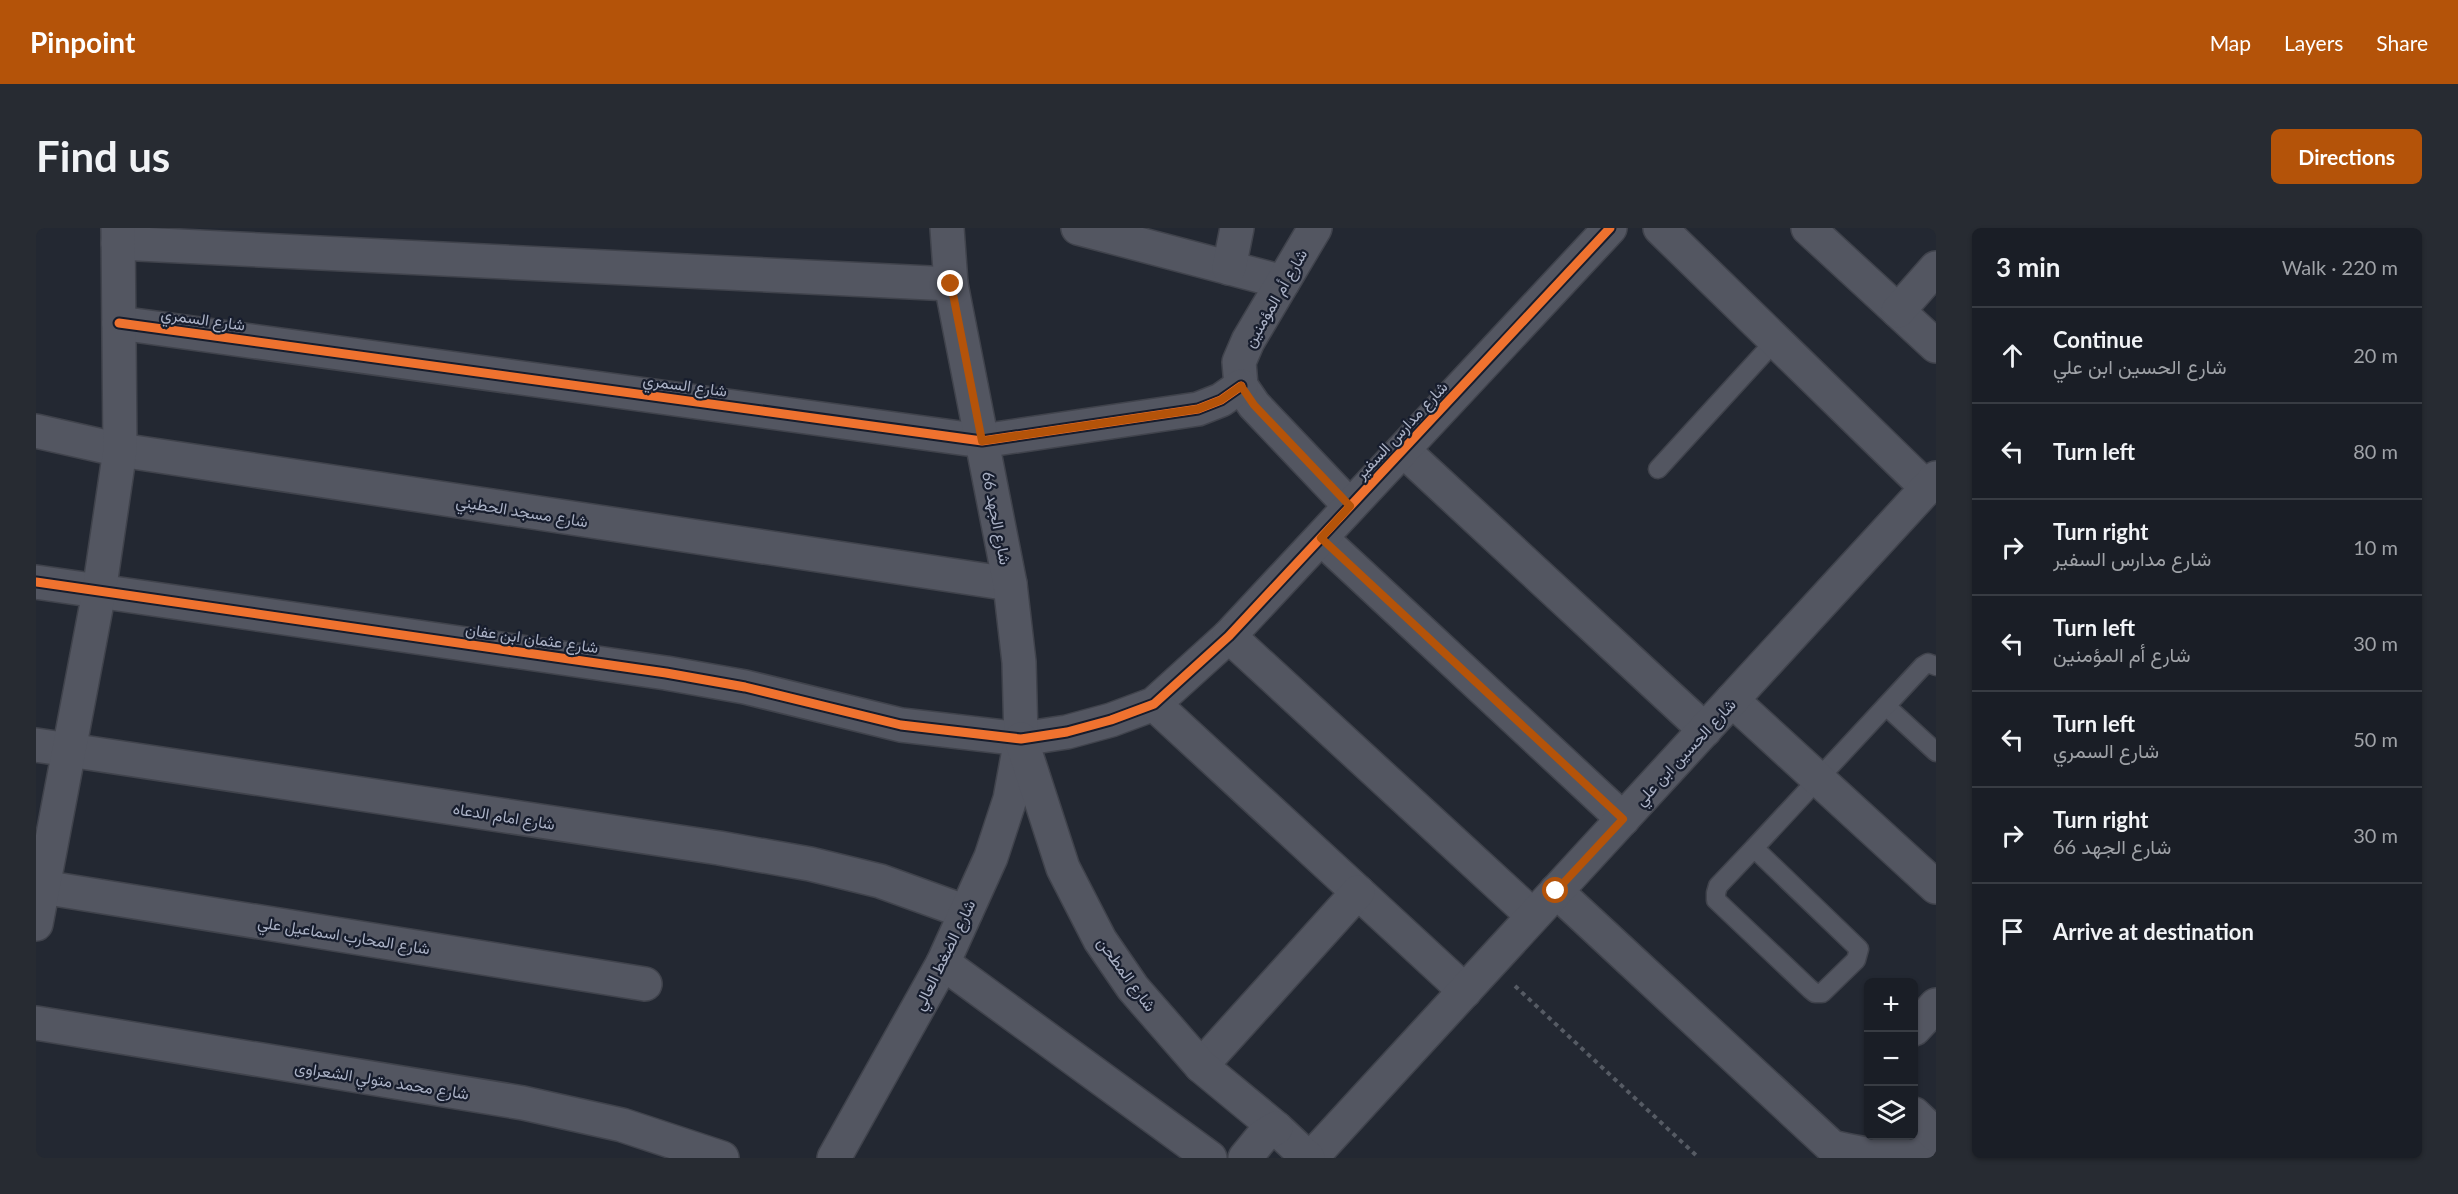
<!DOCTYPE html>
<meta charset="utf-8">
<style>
body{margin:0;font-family:Lato,Vazirmatn,sans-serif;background:#272b32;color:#f1f3f6}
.controls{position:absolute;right:18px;bottom:18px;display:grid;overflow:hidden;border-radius:9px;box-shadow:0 2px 4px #0004}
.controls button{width:54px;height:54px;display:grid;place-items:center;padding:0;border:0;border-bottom:2px solid #383c43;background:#1a1e26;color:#f1f3f6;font:30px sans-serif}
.stop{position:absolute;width:18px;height:18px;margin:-14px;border:4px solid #b45309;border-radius:50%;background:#fff}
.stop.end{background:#b45309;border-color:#fff;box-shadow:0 2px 6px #0008}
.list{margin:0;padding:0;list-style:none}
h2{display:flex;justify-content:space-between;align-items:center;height:78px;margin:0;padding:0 24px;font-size:26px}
h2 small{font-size:20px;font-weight:400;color:#9fa2a7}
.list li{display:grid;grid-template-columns:39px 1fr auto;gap:18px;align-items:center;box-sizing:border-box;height:96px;padding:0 24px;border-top:2px solid #383c43}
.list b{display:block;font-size:22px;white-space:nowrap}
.list p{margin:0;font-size:20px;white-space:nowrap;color:#9fa2a7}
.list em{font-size:20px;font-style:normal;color:#9fa2a7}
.icon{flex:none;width:33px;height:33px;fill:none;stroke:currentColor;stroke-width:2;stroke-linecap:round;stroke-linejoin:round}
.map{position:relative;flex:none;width:1900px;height:930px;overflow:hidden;border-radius:9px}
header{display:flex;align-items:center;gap:36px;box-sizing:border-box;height:84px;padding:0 30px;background:#b45309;color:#fff}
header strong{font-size:28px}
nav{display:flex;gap:33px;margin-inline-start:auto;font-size:21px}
.intro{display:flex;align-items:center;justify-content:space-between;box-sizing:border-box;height:144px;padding:0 36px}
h1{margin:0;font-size:42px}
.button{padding:15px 27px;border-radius:9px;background:#b45309;color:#fff;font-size:21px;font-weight:700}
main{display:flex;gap:36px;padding:0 36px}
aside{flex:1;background:#1a1e26;border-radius:9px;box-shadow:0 2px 4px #0004}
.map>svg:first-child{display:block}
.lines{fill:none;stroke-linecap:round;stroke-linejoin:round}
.service-casing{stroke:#40434c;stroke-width:21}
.minor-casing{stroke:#40434c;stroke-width:36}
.tertiary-casing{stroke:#40434c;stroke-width:36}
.path{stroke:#565b64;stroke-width:4;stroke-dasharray:4.5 4.5;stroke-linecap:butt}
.service{stroke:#535661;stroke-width:18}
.minor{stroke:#535661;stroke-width:33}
.tertiary{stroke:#535661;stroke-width:33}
.cycleway-casing{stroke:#171d2d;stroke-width:13}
.cycleway{stroke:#ef722f;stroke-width:9}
.route{stroke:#b45309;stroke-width:8}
.labels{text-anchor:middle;stroke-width:4.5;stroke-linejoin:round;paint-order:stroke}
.street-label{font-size:16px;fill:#abb2c6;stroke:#171d2d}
</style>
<header>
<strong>Pinpoint</strong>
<nav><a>Map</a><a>Layers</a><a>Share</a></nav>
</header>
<div class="intro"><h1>Find us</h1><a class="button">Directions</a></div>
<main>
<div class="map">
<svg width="1900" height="930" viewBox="0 0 1900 930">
<rect width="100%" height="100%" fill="#232832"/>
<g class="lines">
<defs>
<g id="service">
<polyline points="1622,241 1739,113"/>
<polyline points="1850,478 1900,524"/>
<polyline points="1718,620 1682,658 1680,665 1680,672 1774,761 1779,765 1786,765 1820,732 1823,721 1718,620 1887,438 1892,435 1900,438"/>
</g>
<g id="minor">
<polyline points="1042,0 1247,54"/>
<polyline points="1279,0 1212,113 1203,134 1205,158 1218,177 1314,278"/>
<polyline points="1624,0 1891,260"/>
<polyline points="1772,0 1900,118"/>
<polyline points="82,15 915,56"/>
<polyline points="1193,40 1201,0"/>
<polyline points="1862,83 1900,40"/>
<polyline points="83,95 946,213 1162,181 1185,172 1205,158"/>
<polyline points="0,203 84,222 974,356"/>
<polyline points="1367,222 1669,502"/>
<polyline points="1285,310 1587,591"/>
<polyline points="0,354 630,445 709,459 865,497 985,511 1031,504 1075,492 1118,476 1193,408 1574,0"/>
<polyline points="1193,408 1497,688"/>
<polyline points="1696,472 1900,659"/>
<polyline points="1118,476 1429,763"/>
<polyline points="0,517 683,620 774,636 844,653 930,684"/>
<polyline points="0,658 609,756"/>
<path d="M1520,663L1796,919C1840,930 1857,930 1900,917"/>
<polyline points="0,696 63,364 84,222 82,0"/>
<polyline points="0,795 487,875 586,897 686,930"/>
<polyline points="1878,801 1900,777"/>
<polyline points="1165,838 1322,664"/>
<polyline points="1878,886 1900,907"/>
<polyline points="798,930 907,735 955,629 974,571 985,511 983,434 974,356 915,56 911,0"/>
<polyline points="1275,930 1900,250"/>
</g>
<g id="tertiary">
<polyline points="985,511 1027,640 1064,712 1097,760 1165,838 1240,900 1272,930"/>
<polyline points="907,735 1174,930"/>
<polyline points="1209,930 1227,908 1240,900"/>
</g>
</defs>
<use href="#service" class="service-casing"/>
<use href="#minor" class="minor-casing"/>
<use href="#tertiary" class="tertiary-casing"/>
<polyline class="path" points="1479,758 1663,930"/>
<use href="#service" class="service"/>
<use href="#minor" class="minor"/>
<use href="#tertiary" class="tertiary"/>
<defs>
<g id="cycleway">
<polyline points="83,95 946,213 1162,181 1185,172 1205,158"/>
<polyline points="0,354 630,445 709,459 865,497 985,511 1031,504 1075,492 1118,476 1193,408 1574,0"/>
</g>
</defs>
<use href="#cycleway" class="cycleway-casing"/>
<use href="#cycleway" class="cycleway"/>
</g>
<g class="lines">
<polyline class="route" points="915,56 946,213 1162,181 1185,172 1205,158 1218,177 1314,278 1285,310 1587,591 1520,663"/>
</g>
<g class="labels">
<g class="street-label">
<text transform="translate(1239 70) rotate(-60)" y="6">شارع أم المؤمنين</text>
<text transform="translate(167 91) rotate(8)" y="6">شارع السمري</text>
<text transform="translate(649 157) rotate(8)" y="6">شارع السمري</text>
<text transform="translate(1365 202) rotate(-47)" y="6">شارع مدارس السفير</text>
<text transform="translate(486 283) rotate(9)" y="6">شارع مسجد الحطيني</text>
<text transform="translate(961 290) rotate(79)" y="6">شارع الجهد 66</text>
<text transform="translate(496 410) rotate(8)" y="6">شارع عثمان ابن عفان</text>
<text transform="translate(1649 524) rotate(-47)" y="6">شارع الحسين ابن علي</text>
<text transform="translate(468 588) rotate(9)" y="6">شارع امام الدعاه</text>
<text transform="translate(308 707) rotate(9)" y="6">شارع المحارب اسماعيل علي</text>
<text transform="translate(908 727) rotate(-64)" y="6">شارع الضغط العالي</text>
<text transform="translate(1091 746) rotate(54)" y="6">شارع المطحن</text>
<text transform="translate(346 852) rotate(9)" y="6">شارع محمد متولي الشعراوى</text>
</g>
</g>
</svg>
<div class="controls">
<button>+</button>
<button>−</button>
<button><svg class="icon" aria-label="layers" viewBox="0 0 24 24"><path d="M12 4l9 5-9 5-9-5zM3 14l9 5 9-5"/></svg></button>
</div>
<div class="stop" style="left:1520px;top:663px"></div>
<div class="stop end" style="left:915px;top:56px"></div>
</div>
<aside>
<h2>3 min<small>Walk · 220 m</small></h2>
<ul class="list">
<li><svg class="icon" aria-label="ahead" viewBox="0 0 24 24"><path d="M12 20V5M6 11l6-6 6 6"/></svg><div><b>Continue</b><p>شارع الحسين ابن علي</p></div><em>20 m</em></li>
<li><svg class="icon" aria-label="left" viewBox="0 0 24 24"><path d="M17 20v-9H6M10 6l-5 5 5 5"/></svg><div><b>Turn left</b></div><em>80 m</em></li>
<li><svg class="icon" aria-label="right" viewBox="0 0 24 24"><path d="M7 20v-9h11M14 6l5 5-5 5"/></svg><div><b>Turn right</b><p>شارع مدارس السفير</p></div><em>10 m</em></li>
<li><svg class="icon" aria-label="left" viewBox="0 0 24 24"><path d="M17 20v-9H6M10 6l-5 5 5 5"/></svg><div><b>Turn left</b><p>شارع أم المؤمنين</p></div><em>30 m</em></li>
<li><svg class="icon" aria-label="left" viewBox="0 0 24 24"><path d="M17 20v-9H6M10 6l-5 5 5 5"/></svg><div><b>Turn left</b><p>شارع السمري</p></div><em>50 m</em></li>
<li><svg class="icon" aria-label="right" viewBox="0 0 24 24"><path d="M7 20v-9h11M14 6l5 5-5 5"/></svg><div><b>Turn right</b><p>شارع الجهد 66</p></div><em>30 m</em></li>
<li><svg class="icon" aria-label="arrive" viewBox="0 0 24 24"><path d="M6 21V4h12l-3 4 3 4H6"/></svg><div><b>Arrive at destination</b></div></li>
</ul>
</aside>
</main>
